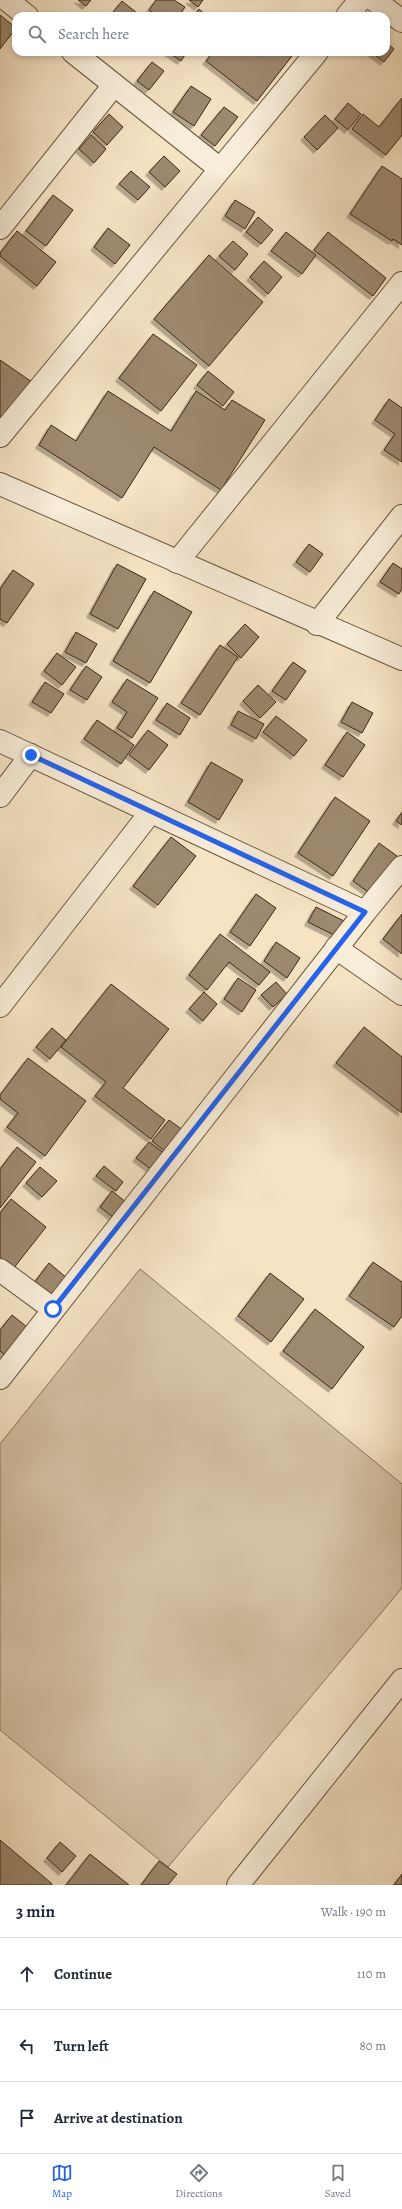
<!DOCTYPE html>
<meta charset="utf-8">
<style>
body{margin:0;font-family:Alegreya,serif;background:#f6f6f7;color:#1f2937}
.stop{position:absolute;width:12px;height:12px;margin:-9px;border:3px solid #2563eb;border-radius:50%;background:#fff}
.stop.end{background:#2563eb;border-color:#fff;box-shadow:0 1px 4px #0008}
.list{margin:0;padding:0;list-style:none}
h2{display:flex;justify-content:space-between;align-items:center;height:52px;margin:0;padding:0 16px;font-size:17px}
h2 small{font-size:13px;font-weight:400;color:#747a83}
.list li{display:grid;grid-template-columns:26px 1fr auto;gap:12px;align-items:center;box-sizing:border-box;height:72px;padding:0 16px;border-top:1px solid #e0e1e3}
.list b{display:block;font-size:15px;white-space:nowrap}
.list em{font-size:13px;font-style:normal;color:#747a83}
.icon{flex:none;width:22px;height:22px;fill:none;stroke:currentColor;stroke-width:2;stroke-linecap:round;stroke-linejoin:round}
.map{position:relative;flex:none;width:402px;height:1885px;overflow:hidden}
.search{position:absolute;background:#fff;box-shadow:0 2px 6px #0003;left:12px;right:12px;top:12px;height:44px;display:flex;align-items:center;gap:10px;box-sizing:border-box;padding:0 14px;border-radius:12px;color:#747a83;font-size:15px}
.sheet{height:268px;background:#fff}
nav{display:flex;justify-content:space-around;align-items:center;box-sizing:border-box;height:56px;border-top:1px solid #e0e1e3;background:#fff;font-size:11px;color:#747a83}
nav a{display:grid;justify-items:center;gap:2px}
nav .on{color:#2563eb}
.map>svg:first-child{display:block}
.garden{fill:#d6c3a6;stroke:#8a765c}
.building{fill:#9d896f;stroke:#3d2813;filter:url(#shadow)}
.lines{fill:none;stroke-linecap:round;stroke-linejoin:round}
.minor-casing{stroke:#6b573f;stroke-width:24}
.minor{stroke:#f8edd9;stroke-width:22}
.route{stroke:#2563eb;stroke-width:5}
</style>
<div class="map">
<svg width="402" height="1885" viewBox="0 0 402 1885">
<defs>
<filter id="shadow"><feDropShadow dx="-3.5" dy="3.5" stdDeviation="0" flood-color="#0004"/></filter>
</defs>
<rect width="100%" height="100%" fill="#f5e3c4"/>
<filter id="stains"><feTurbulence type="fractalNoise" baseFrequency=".005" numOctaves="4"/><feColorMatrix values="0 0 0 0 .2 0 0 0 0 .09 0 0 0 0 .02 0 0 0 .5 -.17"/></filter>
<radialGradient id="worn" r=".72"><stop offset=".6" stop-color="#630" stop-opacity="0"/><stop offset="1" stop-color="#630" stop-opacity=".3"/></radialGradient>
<polygon class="garden" points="140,1269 402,1484 402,1588 168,1867 0,1730 0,1444"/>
<g class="building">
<polygon points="78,0 91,0 86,6"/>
<polygon points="156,0 174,0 185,7 179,16 158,16 149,10"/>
<polygon points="189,0 203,0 198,7"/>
<polygon points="122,1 137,13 134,16 110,16"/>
<polygon points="199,9 207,16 193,16"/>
<polygon points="0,15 16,28 0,49"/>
<polygon points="386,42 394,49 384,62 371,52 386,52"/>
<polygon points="168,52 187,52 181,61"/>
<polygon points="213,52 258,52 264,56 267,52 295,52 257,101 206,61"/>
<polygon points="152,62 164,71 149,90 137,81"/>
<polygon points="191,86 211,99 194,126 173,112"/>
<polygon points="402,98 402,135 386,155 352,129 363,114 379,127"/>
<polygon points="348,103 361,114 348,130 335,119"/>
<polygon points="224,107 238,117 215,146 201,135"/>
<polygon points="109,114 123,127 107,145 93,132"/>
<polygon points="325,115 338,128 317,150 304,137"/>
<polygon points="91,135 106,149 94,163 79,149"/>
<polygon points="164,156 180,171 165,187 149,172"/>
<polygon points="382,166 402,179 402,245 393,239 392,241 350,214"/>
<polygon points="131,171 150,187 138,200 119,184"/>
<polygon points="53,195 73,210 46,246 26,231"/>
<polygon points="235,200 255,212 245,229 225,216"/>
<polygon points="258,217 273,230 261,244 246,232"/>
<polygon points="108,228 130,245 115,264 94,247"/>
<polygon points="17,231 56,262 37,286 0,256 0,253"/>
<polygon points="286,232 316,255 302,274 271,251"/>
<polygon points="328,232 386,278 373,296 314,250"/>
<polygon points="233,241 248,254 235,270 219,256"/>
<polygon points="209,255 263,302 209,366 154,319"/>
<polygon points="264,261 282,277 268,294 250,277"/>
<polygon points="153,334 197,365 161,411 119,378"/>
<polygon points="0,360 35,384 0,433"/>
<polygon points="208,371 234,392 223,406 197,385"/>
<polygon points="108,391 171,431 196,391 225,410 232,400 265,420 221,490 154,447 122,498 39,445 51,425 76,441"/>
<polygon points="389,399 402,408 402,462 384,450 395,434 375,420"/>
<polygon points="309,544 323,554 310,572 296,562"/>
<polygon points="393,563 402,569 402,589 399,594 380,582"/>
<polygon points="117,564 146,579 118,629 90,614"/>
<polygon points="13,570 34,584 7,623 0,619 0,589"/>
<polygon points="154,591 192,612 150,683 113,661"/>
<polygon points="245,624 259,637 241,658 227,644"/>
<polygon points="76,632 97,644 86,663 65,652"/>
<polygon points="220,645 238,657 200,715 181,703"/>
<polygon points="57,653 76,667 62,685 44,671"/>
<polygon points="293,662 306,671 286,700 272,691"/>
<polygon points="86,666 102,677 87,700 70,690"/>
<polygon points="127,679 158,698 132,738 117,728 127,712 112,702"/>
<polygon points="45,682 64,694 51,713 32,702"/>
<polygon points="258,685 276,702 260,718 243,701"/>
<polygon points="352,702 373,713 362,733 341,722"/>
<polygon points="167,703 190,718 180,735 156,720"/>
<polygon points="238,711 264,724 256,739 231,725"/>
<polygon points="276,716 307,740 294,756 263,732"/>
<polygon points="97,720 134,745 121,764 84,739"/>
<polygon points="148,730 168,745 149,770 129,755"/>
<polygon points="347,732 365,745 343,777 325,765"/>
<polygon points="211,762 243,780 219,820 188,802"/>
<polygon points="335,797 370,821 333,876 298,853"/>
<polygon points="402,812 402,825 396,821"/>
<polygon points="171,837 196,856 158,905 133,886"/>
<polygon points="379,843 397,856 371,894 353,881"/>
<polygon points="256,894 276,908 250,946 230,932"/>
<polygon points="316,907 348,923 340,938 308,922"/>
<polygon points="402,914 402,954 383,939"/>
<polygon points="220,934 270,972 259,985 229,962 207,990 189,975"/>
<polygon points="276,942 300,958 287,978 264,961"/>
<polygon points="238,978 256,990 242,1012 224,999"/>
<polygon points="276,982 287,994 273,1007 261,995"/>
<polygon points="111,984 169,1029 123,1088 165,1120 151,1139 95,1096 106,1082 61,1047"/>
<polygon points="204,992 217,1004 203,1021 189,1009"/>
<polygon points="364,1027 402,1057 402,1113 336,1063"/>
<polygon points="52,1028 66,1040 50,1059 36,1047"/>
<polygon points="28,1058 86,1101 45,1156 7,1127 18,1113 0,1099 0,1095"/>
<polygon points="169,1120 184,1131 167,1153 152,1141"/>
<polygon points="149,1142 165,1154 152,1170 136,1158"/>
<polygon points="17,1147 36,1162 0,1208 0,1169"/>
<polygon points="104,1166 123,1182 116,1191 96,1176"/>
<polygon points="40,1167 57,1181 42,1197 26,1183"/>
<polygon points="112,1191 127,1203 114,1218 100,1207"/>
<polygon points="11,1199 46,1227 13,1269 0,1259 0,1213"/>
<polygon points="373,1262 402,1282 402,1316 394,1327 349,1296"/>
<polygon points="49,1263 68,1279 53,1298 34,1283"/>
<polygon points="270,1273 304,1299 271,1342 238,1316"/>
<polygon points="315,1309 364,1347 332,1389 283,1351"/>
<polygon points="12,1315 32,1331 10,1359 0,1351 0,1330"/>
<polygon points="0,1840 51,1883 52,1885 0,1885"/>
<polygon points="60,1842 76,1856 62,1872 47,1858"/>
<polygon points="90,1854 129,1885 66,1885"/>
<polygon points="159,1861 177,1874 168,1885 141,1885"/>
<polygon points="402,1874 402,1885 394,1885"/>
</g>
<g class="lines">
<defs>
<g id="minor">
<polyline points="7,0 27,16"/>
<polyline points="374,0 402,21"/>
<polyline points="347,16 360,0"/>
<polyline points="73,52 220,169"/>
<polyline points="0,228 114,85"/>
<polyline points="0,436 317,52"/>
<polyline points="0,484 402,659"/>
<polyline points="177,562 402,283"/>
<polyline points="317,624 402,516"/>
<polyline points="0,741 365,912"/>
<polyline points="0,796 31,755"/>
<polyline points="336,948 402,994"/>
<polyline points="0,1006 150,813"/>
<polyline points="0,1270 53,1309"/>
<polyline points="0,1378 365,912 402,867"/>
<polyline points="238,1885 402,1680"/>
</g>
</defs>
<use href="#minor" class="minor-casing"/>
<use href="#minor" class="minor"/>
</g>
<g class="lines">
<polyline class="route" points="31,755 365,912 53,1309"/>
</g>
<rect width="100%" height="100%" filter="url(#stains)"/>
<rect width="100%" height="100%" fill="url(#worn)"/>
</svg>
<div class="stop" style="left:53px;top:1309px"></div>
<div class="stop end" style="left:31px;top:755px"></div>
<div class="search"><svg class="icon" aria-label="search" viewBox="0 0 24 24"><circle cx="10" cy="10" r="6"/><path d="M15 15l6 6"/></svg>Search here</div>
</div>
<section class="sheet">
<h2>3 min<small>Walk · 190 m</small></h2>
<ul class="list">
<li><svg class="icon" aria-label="ahead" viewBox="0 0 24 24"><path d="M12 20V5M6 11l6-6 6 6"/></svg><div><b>Continue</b></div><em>110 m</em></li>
<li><svg class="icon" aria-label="left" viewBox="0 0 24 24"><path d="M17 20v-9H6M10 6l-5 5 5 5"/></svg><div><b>Turn left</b></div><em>80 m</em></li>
<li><svg class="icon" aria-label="arrive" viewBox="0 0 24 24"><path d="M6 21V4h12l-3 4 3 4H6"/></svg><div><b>Arrive at destination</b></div></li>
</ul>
</section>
<nav>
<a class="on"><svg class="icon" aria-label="map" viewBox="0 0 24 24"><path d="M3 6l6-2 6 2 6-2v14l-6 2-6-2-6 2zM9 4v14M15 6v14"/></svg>Map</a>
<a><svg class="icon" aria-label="directions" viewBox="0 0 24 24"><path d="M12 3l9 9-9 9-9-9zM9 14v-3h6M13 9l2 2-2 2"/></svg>Directions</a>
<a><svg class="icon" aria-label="saved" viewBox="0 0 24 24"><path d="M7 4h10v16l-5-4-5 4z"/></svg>Saved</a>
</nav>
